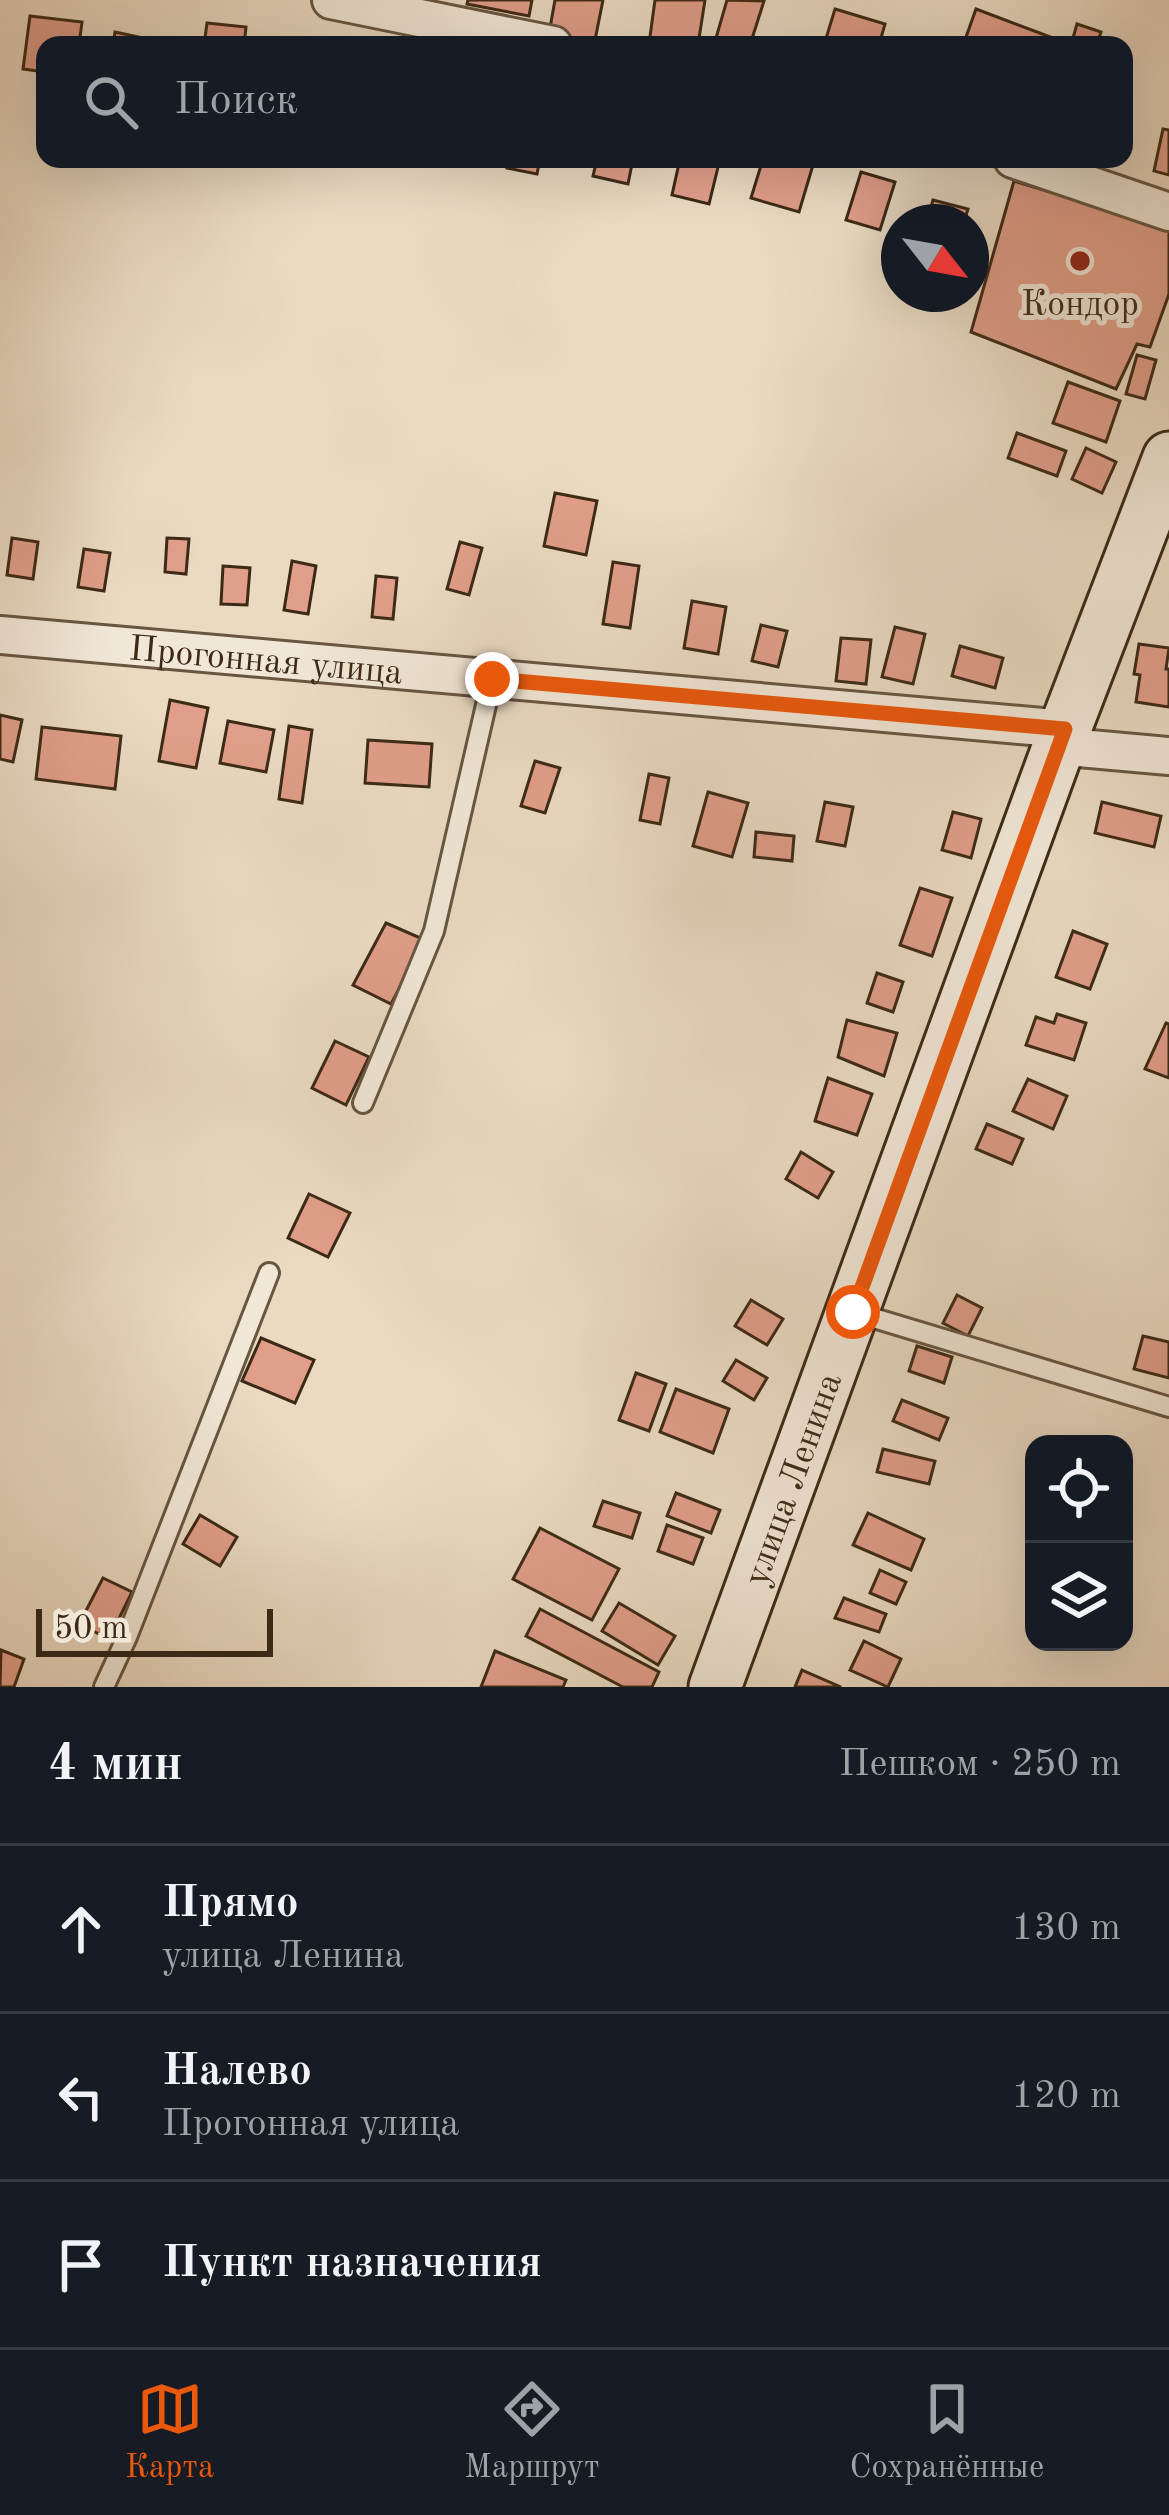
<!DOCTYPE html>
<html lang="ru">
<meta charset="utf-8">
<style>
body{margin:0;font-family:"Old Standard TT",serif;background:#242831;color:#f1f3f6}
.controls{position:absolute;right:36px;bottom:36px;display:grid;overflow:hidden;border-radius:24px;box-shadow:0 12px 48px #0002}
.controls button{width:108px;height:108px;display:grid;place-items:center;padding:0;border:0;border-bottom:3px solid #363941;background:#171b24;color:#f1f3f6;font:60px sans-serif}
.compass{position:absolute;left:881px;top:204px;width:108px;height:108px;border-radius:50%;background:#171b24;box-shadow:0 12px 48px #0002;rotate:121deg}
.scale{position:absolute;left:36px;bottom:30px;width:237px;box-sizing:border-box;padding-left:12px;border:6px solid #3d2a16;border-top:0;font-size:33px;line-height:42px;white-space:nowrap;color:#3d2a16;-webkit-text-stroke:9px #f1e7d7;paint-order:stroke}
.stop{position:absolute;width:36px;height:36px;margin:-27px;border:9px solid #ea580c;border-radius:50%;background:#fff}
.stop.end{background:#ea580c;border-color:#fff;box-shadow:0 3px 12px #0008}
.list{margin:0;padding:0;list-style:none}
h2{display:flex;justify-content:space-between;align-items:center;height:156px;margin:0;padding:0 48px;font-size:51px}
h2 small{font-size:39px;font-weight:400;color:#9ea1a6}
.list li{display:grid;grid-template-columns:78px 1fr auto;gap:36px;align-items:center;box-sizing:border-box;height:168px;padding:0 48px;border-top:3px solid #363941}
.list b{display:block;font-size:45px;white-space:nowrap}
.list p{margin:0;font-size:39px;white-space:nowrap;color:#9ea1a6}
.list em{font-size:39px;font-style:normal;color:#9ea1a6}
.icon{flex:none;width:66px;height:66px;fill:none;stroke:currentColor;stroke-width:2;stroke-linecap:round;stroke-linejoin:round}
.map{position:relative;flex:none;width:1169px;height:1687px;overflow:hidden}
.search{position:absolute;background:#171b24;box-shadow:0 12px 48px #0002;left:36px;right:36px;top:36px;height:132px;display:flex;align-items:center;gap:30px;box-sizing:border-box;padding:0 42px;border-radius:24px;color:#9ea1a6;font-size:45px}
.sheet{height:660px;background:#171b24}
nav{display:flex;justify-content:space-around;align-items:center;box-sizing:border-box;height:168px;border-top:3px solid #363941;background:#171b24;font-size:33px;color:#9ea1a6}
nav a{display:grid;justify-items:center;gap:6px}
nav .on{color:#ea580c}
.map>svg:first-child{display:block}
.building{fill:#e19e8a;stroke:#3d2a16;stroke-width:3}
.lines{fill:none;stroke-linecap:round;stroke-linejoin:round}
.lane-casing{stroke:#685641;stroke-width:24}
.street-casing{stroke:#685641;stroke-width:42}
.secondary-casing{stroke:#3d2a16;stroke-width:57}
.lane{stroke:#f1e7d7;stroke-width:18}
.street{stroke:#f1e7d7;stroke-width:36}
.secondary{stroke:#f1e7d7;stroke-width:51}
.route{stroke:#ea580c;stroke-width:15}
.poi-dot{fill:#8f2418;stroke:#f1e7d7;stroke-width:4.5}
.labels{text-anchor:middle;stroke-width:10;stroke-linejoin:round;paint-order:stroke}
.poi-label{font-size:36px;fill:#3d2a16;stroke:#f1e7d7}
.street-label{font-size:36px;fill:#3d2a16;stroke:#f1e7d7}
</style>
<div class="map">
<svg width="1169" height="1687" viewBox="0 0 1169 1687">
<rect width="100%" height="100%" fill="#eadac2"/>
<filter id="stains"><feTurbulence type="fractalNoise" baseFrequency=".00167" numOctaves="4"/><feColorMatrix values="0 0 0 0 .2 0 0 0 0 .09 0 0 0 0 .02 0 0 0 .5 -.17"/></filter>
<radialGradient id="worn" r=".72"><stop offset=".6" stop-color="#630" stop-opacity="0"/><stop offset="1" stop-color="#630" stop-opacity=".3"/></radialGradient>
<g class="building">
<polygon points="468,0 532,0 529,16 467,4"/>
<polygon points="555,0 603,0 594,45 548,39"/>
<polygon points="655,0 705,0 698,45 649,44"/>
<polygon points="727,0 764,1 750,45 714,45"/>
<polygon points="835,9 885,24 879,45 824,45"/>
<polygon points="976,9 1061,41 1060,45 977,45 965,40"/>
<polygon points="30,16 82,22 79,45 45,45 45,72 23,69"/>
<polygon points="207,23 246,27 244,45 204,45"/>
<polygon points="1077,24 1101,32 1097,45 1071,45"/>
<polygon points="115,32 167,43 166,45 113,45"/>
<polygon points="1163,129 1169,130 1169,175 1154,171"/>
<polygon points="509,159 540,159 537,174 507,168"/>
<polygon points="597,159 633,159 628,184 593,176"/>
<polygon points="680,159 720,159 709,204 672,195"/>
<polygon points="763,159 792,159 813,165 799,212 751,198"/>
<polygon points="861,172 895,182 880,230 846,220"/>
<polygon points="1014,181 1169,228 1169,294 1150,347 1137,344 1116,389 971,332"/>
<polygon points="933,200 968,209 964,222 927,222"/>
<polygon points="1137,355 1156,360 1145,399 1126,394"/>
<polygon points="1068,382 1120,401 1106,442 1053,423"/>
<polygon points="1017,433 1066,451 1057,476 1008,458"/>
<polygon points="1086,448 1116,462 1102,493 1072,479"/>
<polygon points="555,493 597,501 586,555 544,546"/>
<polygon points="12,538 38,542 33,579 7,575"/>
<polygon points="167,538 189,539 186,574 165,572"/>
<polygon points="460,542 482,548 469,595 447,589"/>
<polygon points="84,549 110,553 104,591 78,587"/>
<polygon points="292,561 316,566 308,614 284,610"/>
<polygon points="613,562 639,566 630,628 603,624"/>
<polygon points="223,566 250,568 247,605 221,604"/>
<polygon points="376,576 397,578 393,619 372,617"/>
<polygon points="692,601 726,607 718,654 684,648"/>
<polygon points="761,625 787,631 778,667 752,661"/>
<polygon points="895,627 925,634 913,684 882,677"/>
<polygon points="841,638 871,640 866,684 836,681"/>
<polygon points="1139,644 1169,648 1166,669 1169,669 1169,707 1136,702 1140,675 1134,674"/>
<polygon points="960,646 1003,658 995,688 952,676"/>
<polygon points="170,700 208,708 196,768 159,761"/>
<polygon points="0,715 22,720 13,762 0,759"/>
<polygon points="228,721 274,730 266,772 220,763"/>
<polygon points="289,726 312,730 302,803 279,799"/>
<polygon points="42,727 121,736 115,789 36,779"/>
<polygon points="368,740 432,744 429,787 365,783"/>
<polygon points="535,761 560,768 545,813 521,806"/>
<polygon points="649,774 669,778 660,824 640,820"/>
<polygon points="708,792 748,803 732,857 693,846"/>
<polygon points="825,802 853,807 845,846 817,841"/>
<polygon points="1102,802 1161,816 1154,847 1095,833"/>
<polygon points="953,812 981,819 971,858 942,850"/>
<polygon points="756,832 794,836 792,861 754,857"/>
<polygon points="920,888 952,898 932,956 900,945"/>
<polygon points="386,923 425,940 391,1004 353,985"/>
<polygon points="1073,931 1107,944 1090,989 1056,977"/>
<polygon points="877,973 903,982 893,1012 867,1003"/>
<polygon points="1057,1014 1086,1023 1074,1060 1026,1045 1036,1017 1054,1023"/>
<polygon points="847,1020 897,1033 884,1076 838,1057"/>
<polygon points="1166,1023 1169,1024 1169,1078 1145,1069"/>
<polygon points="335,1041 369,1057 346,1105 312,1088"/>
<polygon points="828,1078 872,1094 857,1135 815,1121"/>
<polygon points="1028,1079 1067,1096 1053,1129 1013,1111"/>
<polygon points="987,1124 1023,1139 1012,1164 976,1149"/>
<polygon points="801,1152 833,1172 818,1198 786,1179"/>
<polygon points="309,1194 350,1213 328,1257 288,1238"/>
<polygon points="957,1295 982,1308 968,1336 943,1323"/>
<polygon points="751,1300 783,1319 767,1345 735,1326"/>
<polygon points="1143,1336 1169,1342 1169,1378 1134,1369"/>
<polygon points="261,1338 314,1360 295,1403 242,1381"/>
<polygon points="917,1346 952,1357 944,1383 909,1371"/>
<polygon points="736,1360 767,1378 754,1400 723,1381"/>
<polygon points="636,1373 666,1384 649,1431 619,1420"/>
<polygon points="676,1389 729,1409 713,1453 660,1432"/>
<polygon points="902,1400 948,1418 939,1440 893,1421"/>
<polygon points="883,1449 935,1461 929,1484 877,1472"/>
<polygon points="676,1493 720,1510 711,1533 667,1516"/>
<polygon points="603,1501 640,1513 632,1538 594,1526"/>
<polygon points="868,1513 924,1539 911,1570 853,1545"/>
<polygon points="200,1515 237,1537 220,1566 183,1544"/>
<polygon points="667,1525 703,1538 693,1564 658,1551"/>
<polygon points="540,1528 619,1569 592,1620 513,1579"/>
<polygon points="880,1570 906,1582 896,1604 870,1593"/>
<polygon points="103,1578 132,1592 109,1639 79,1624"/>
<polygon points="844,1598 886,1614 879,1632 835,1618"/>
<polygon points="619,1603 675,1636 658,1665 602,1631"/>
<polygon points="540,1609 659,1672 652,1687 623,1687 526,1636"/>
<polygon points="864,1641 901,1659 888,1687 850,1670"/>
<polygon points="1,1650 24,1659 14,1687 0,1687"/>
<polygon points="495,1651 566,1680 563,1687 481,1687"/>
<polygon points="802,1670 841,1687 795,1687"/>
</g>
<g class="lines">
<defs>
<g id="lane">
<polyline points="363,1103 434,931 492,679"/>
<polyline points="857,1313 1169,1407"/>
<polyline points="104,1687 127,1637 269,1273"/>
</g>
<g id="street">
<polyline points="331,0 553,45"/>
<polyline points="1013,159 1169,212"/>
<path id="s1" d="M0,635L1065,729L1079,748L1169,756"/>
</g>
<g id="secondary">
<path id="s2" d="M715,1687L1065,729L1169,458"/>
</g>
</defs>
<use href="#lane" class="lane-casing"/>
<use href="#street" class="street-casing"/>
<use href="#secondary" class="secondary-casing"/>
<use href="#lane" class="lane"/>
<use href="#street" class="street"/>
<use href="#secondary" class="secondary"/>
</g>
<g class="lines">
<polyline class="route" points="492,679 1065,729 853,1312"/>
</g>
<circle class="poi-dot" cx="1080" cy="261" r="12"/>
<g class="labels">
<g class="poi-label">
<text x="1080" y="315">Кондор</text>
</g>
<g class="street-label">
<text dy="13" stroke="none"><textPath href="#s1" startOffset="267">Прогонная улица</textPath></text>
<text dy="13" stroke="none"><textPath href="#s2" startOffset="222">улица Ленина</textPath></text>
</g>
</g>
<rect width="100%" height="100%" filter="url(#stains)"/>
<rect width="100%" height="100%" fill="url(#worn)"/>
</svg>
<div class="controls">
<button><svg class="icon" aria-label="locate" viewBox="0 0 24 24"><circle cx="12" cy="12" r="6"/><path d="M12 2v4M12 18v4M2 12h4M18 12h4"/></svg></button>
<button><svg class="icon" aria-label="layers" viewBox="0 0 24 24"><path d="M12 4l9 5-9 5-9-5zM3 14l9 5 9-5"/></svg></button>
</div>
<svg class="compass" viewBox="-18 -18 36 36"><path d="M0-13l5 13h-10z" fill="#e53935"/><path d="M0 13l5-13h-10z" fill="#9ea1a6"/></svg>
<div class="scale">50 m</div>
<div class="stop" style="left:853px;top:1312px"></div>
<div class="stop end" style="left:492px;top:679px"></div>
<div class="search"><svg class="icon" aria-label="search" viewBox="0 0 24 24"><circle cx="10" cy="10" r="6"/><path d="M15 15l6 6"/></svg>Поиск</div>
</div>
<section class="sheet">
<h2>4 мин<small>Пешком · 250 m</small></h2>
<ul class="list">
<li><svg class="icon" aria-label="ahead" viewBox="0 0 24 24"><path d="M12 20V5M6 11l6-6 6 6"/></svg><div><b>Прямо</b><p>улица Ленина</p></div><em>130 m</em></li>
<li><svg class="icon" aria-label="left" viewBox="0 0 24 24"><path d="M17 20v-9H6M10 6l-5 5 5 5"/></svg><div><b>Налево</b><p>Прогонная улица</p></div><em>120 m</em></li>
<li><svg class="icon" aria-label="arrive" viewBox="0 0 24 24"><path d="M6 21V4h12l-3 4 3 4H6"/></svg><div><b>Пункт назначения</b></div></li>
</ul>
</section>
<nav>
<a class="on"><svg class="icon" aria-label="map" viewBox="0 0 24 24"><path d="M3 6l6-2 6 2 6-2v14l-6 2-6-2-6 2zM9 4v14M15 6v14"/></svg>Карта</a>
<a><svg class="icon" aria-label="directions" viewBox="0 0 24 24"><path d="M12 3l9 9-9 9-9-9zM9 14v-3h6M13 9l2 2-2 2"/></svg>Маршрут</a>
<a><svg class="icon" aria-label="saved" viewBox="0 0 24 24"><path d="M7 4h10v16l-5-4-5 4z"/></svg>Сохранённые</a>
</nav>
